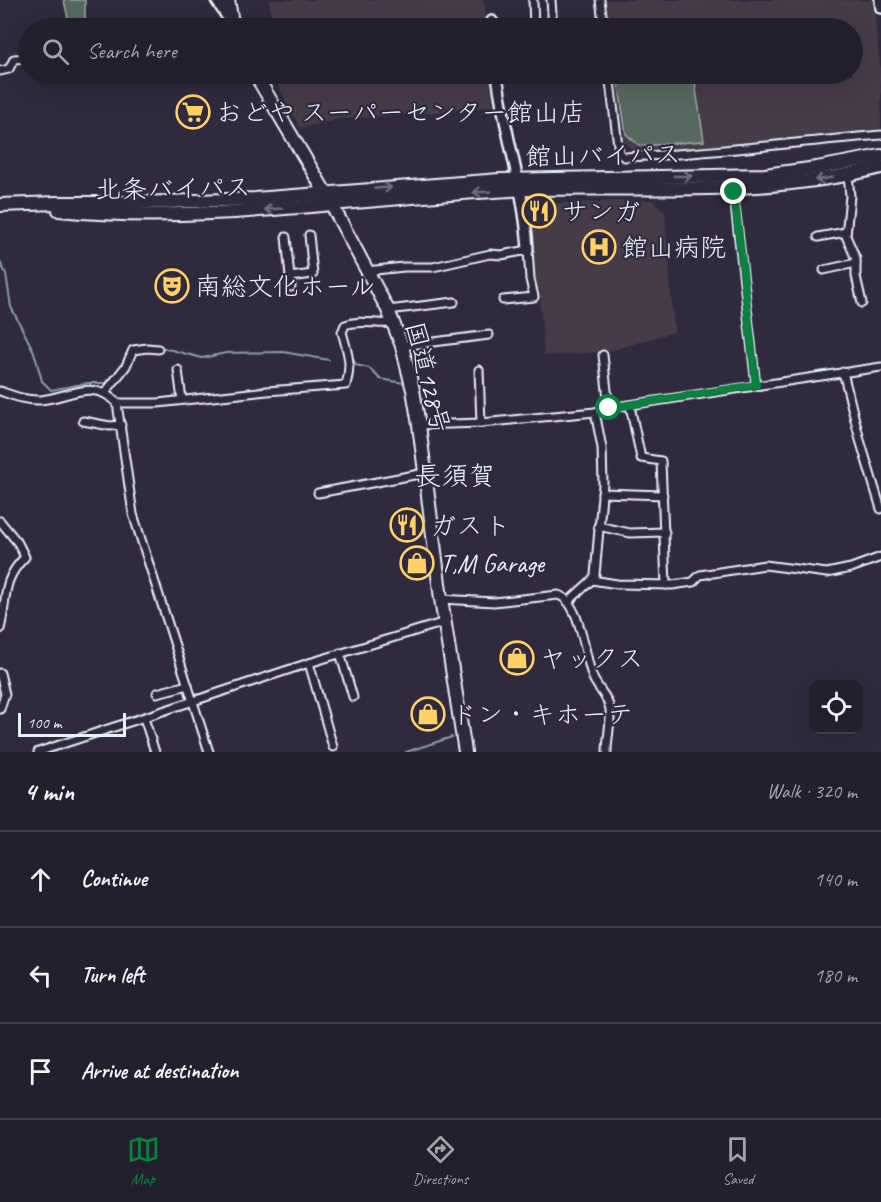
<!DOCTYPE html>
<meta charset="utf-8">
<style>
body{margin:0;font-family:Caveat,"Klee One",sans-serif;background:#2f2d3a;color:#f1f3f6}
.controls{position:absolute;right:18px;bottom:18px;display:grid;overflow:hidden;border-radius:12px;box-shadow:0 6px 24px #0002}
.controls button{width:54px;height:54px;display:grid;place-items:center;padding:0;border:0;border-bottom:2px solid #403e4a;background:#23202e;color:#f1f3f6;font:30px sans-serif}
.scale{position:absolute;left:18px;bottom:15px;width:108px;box-sizing:border-box;padding-left:6px;border:3px solid #e8f1f8;border-top:0;font-size:16px;line-height:21px;white-space:nowrap;color:#e8f1f8;-webkit-text-stroke:4px #2f2a3d;paint-order:stroke}
.stop{position:absolute;width:18px;height:18px;margin:-14px;border:4px solid #0b8043;border-radius:50%;background:#fff}
.stop.end{background:#0b8043;border-color:#fff;box-shadow:0 2px 6px #0008}
.list{margin:0;padding:0;list-style:none}
h2{display:flex;justify-content:space-between;align-items:center;height:78px;margin:0;padding:0 24px;font-size:26px}
h2 small{font-size:20px;font-weight:400;color:#a3a3aa}
.list li{display:grid;grid-template-columns:39px 1fr auto;gap:18px;align-items:center;box-sizing:border-box;height:96px;padding:0 24px;border-top:2px solid #403e4a}
.list b{display:block;font-size:22px;white-space:nowrap}
.list em{font-size:20px;font-style:normal;color:#a3a3aa}
.icon{flex:none;width:33px;height:33px;fill:none;stroke:currentColor;stroke-width:2;stroke-linecap:round;stroke-linejoin:round}
.map{position:relative;flex:none;width:881px;height:752px;overflow:hidden}
.search{position:absolute;background:#23202e;box-shadow:0 6px 24px #0002;left:18px;right:18px;top:18px;height:66px;display:flex;align-items:center;gap:15px;box-sizing:border-box;padding:0 21px;border-radius:33px;color:#a3a3aa;font-size:22px}
.sheet{height:366px;background:#23202e}
nav{display:flex;justify-content:space-around;align-items:center;box-sizing:border-box;height:84px;border-top:2px solid #403e4a;background:#23202e;font-size:16px;color:#a3a3aa}
nav a{display:grid;justify-items:center;gap:3px}
nav .on{color:#0b8043}
.map>svg:first-child{display:block}
.built{fill:#443a49}
.grass{fill:#56675f;stroke:#9facac;stroke-width:1.5}
.lines{fill:none;stroke-linecap:round;stroke-linejoin:round}
.stream{stroke:#8b9cab;stroke-width:2}
.street-casing{stroke:#e8f1f8;stroke-width:11}
.secondary-casing{stroke:#e8f1f8;stroke-width:14}
.highway-casing{stroke:#e8f1f8;stroke-width:16}
.street{stroke:#2f2a3d;stroke-width:7}
.secondary{stroke:#2f2a3d;stroke-width:9}
.highway{stroke:#2f2a3d;stroke-width:12}
.oneway{stroke:#70707e}
.route{stroke:#0b8043;stroke-width:8}
.labels{text-anchor:middle;stroke-width:4.5;stroke-linejoin:round;paint-order:stroke}
.poi-label{font-size:26px;fill:#e8f1f8;stroke:#2f2a3d;text-anchor:start}
.street-label{font-size:26px;fill:#e8f1f8;stroke:#2f2a3d}
.neighbourhood-label{font-size:27px;fill:#e8f1f8;stroke:#2f2a3d}
</style>
<div class="map">
<svg width="881" height="752" viewBox="0 0 881 752">
<rect width="100%" height="100%" fill="#2f2a3d"/>
<filter id="ink" filterUnits="userSpaceOnUse"><feTurbulence type="fractalNoise" baseFrequency=".0167" numOctaves="2"/><feDisplacementMap in="SourceGraphic" scale="12" xChannelSelector="R" yChannelSelector="G"/><feConvolveMatrix kernelMatrix="1 2 1 2 8 2 1 2 1" color-interpolation-filters="sRGB"/></filter>
<g filter="url(#ink)">
<g class="built">
<polygon points="269,0 484,0 487,28 272,28"/>
<polygon points="604,0 873,0 881,74 881,128 879,129 746,144 634,152 624,141 614,74 852,74 852,28 608,28"/>
<polygon points="276,74 491,74 494,106 420,114 340,119 300,128 277,84"/>
<polygon points="652,200 665,212 674,332 606,352 544,356 540,300 532,280 531,215 534,204"/>
</g>
<g class="grass">
<polygon points="64,0 85,0 85,28 70,28"/>
<polygon points="617,74 707,74 708,81 695,83 704,141 640,146 626,134"/>
</g>
<g class="lines">
<g class="stream">
<polyline points="0,262 6,274 11,307 34,352 42,381 51,390 88,383 106,383 125,362"/>
<polyline points="134,347 143,344 149,345"/>
<polyline points="160,347 202,358 226,353 283,352 329,360"/>
<polyline points="352,357 356,365 369,368 380,379 404,383"/>
<polyline points="406,752 452,737"/>
</g>
<defs>
<g id="street">
<polyline points="533,0 534,28"/>
<polyline points="551,0 553,28"/>
<polyline points="600,0 604,28"/>
<polyline points="0,71 9,69 14,59 28,58"/>
<path d="M609,74L619,153L624,157C710,154 795,142 881,135"/>
<polyline points="848,175 850,196 846,236 856,259 856,276 862,303"/>
<polyline points="733,188 756,385"/>
<polyline points="286,237 291,287"/>
<polyline points="818,237 846,232"/>
<polyline points="824,270 856,263"/>
<polyline points="366,271 404,267 433,267 490,254 501,255 528,250 530,279 534,297 503,300"/>
<polyline points="290,277 313,274 309,235"/>
<polyline points="388,310 454,302"/>
<polyline points="402,346 489,335"/>
<polyline points="603,355 609,408"/>
<polyline points="178,370 182,400"/>
<polyline points="479,370 481,423"/>
<polyline points="843,372 860,440 881,509"/>
<path d="M0,391C14,396 26,401 41,400C70,397 92,378 117,403L133,514L209,752"/>
<polyline points="105,393 126,366 133,350 147,348 158,349"/>
<path d="M117,403H158L267,391L346,385C352,364 348,353 342,332L345,325C360,319 377,325 393,323"/>
<polyline points="630,406 641,458 661,461 666,585"/>
<polyline points="83,421 110,426 121,425"/>
<polyline points="419,425 481,423 595,412 609,408 881,367"/>
<polyline points="318,493 425,473"/>
<polyline points="602,493 663,495"/>
<path d="M0,521L18,543L25,557C0,582 8,599 0,629"/>
<polyline points="598,526 630,533 665,532"/>
<polyline points="592,580 595,575 603,484 602,448 595,412"/>
<path d="M441,599L494,602L558,595C581,601 585,660 593,678C598,689 609,698 610,710C611,724 607,739 607,752"/>
<polyline points="568,602 592,580 617,584 672,585 693,582 700,575 765,565 827,573 851,568 881,557"/>
<polyline points="340,653 353,697"/>
<polyline points="309,663 333,747"/>
<polyline points="0,673 5,694 0,709"/>
<polyline points="157,693 188,685"/>
<polyline points="144,718 155,752"/>
<polyline points="38,752 309,663 445,622"/>
</g>
<g id="secondary">
<polyline points="216,0 231,23"/>
<polyline points="880,0 881,8"/>
<polyline points="492,21 493,28"/>
<path d="M497,74C504,133 525,191 528,250"/>
</g>
<g id="highway">
<polyline points="228,0 233,28"/>
<polyline points="255,74 325,192 388,310 402,346 413,390 419,425 441,599 465,752"/>
<polyline points="0,205 57,203 137,203 255,199 500,180 765,175 817,168 881,156"/>
<path d="M59,210C217,226 376,194 534,189C650,186 767,197 881,167"/>
</g>
</defs>
<use href="#street" class="street-casing"/>
<use href="#secondary" class="secondary-casing"/>
<use href="#highway" class="highway-casing"/>
<use href="#street" class="street"/>
<use href="#secondary" class="secondary"/>
<use href="#highway" class="highway"/>
</g>
<defs><path id="oneway-shaft" d="M-6 0H5M1.5-3L5.5 0L1.5 3" fill="none" stroke-width="1.6" stroke-linecap="round" stroke-linejoin="round" transform="scale(1.5)"/></defs>
<g class="oneway">
<use href="#oneway-shaft" transform="translate(683 176)"/>
<use href="#oneway-shaft" transform="translate(824 179) rotate(170)"/>
<use href="#oneway-shaft" transform="translate(383 188) rotate(-4)"/>
<use href="#oneway-shaft" transform="translate(482 192) rotate(177)"/>
<use href="#oneway-shaft" transform="translate(273 209) rotate(176)"/>
</g>
</g>
<g class="lines" filter="url(#ink)">
<polyline class="route" points="609,408 756,385 734,192"/>
</g>
<defs>
<symbol id="supermarket-ring" viewBox="-11 -11 22 22"><circle r="9.5" fill="#2f2a3d" stroke="#ffd166" stroke-width="1.5"/><path d="M-6-5.5h2.5l.6 2H6L4.5 2H-2.5L-4.4-4H-6ZM-1.5 3.2a1.3 1.3 0 1 0 .1 0ZM3 3.2a1.3 1.3 0 1 0 .1 0Z" fill="#ffd166"/></symbol>
<symbol id="restaurant-ring" viewBox="-11 -11 22 22"><circle r="9.5" fill="#2f2a3d" stroke="#ffd166" stroke-width="1.5"/><path d="M-5-6h1v4h1v-4h1v4h1v-4h1v5L-1.5 .5V6h-2V.5L-5-1ZM5-6V6H3V1.5H1.5Q1.5-4 5-6Z" fill="#ffd166"/></symbol>
<symbol id="hospital-ring" viewBox="-11 -11 22 22"><circle r="9.5" fill="#2f2a3d" stroke="#ffd166" stroke-width="1.5"/><path d="M-5-5h3v3.5h4V-5h3V5h-3V1.5h-4V5h-3Z" fill="#ffd166"/></symbol>
<symbol id="theatre-ring" viewBox="-11 -11 22 22"><circle r="9.5" fill="#2f2a3d" stroke="#ffd166" stroke-width="1.5"/><path d="M-5-5.5Q0-4 5-5.5V0Q5 5 0 6Q-5 5-5 0ZM-3.3-2.5H-1v1.5H-3.3ZM1-2.5H3.3v1.5H1ZM-2.8 1Q0 5.5 2.8 1Z" fill="#ffd166"/></symbol>
<symbol id="shop-ring" viewBox="-11 -11 22 22"><circle r="9.5" fill="#2f2a3d" stroke="#ffd166" stroke-width="1.5"/><path d="M-5-2.5h2.3a2.7 3.5 0 0 1 5.4 0H5L5.5 6h-11ZM-1.5-2.5h3a1.5 2.3 0 0 0-3 0Z" fill="#ffd166"/></symbol>
</defs>
<g fill-rule="evenodd">
<use href="#supermarket-ring" x="174" y="93" width="38" height="38"/>
<use href="#restaurant-ring" x="520" y="192" width="38" height="38"/>
<use href="#hospital-ring" x="580" y="228" width="38" height="38"/>
<use href="#theatre-ring" x="153" y="267" width="38" height="38"/>
<use href="#restaurant-ring" x="388" y="506" width="38" height="38"/>
<use href="#shop-ring" x="398" y="544" width="38" height="38"/>
<use href="#shop-ring" x="498" y="639" width="38" height="38"/>
<use href="#shop-ring" x="409" y="695" width="38" height="38"/>
</g>
<g class="labels">
<g class="poi-label">
<text x="216" y="121">おどや スーパーセンター館山店</text>
<text x="562" y="220">サンガ</text>
<text x="622" y="256">館山病院</text>
<text x="195" y="295">南総文化ホール</text>
<text x="430" y="534">ガスト</text>
<text x="440" y="572">T,M Garage</text>
<text x="540" y="667">ヤックス</text>
<text x="451" y="723">ドン・キホーテ</text>
</g>
<g class="street-label">
<text transform="translate(603 155) rotate(-1)" y="9">館山バイパス</text>
<text transform="translate(173 188) rotate(-1)" y="9">北条バイパス</text>
<text transform="translate(428 377) rotate(76)" y="9">国道128号</text>
</g>
<g class="neighbourhood-label">
<text x="455" y="485">長須賀</text>
</g>
</g>
</svg>
<div class="controls">
<button><svg class="icon" aria-label="locate" viewBox="0 0 24 24"><circle cx="12" cy="12" r="6"/><path d="M12 2v4M12 18v4M2 12h4M18 12h4"/></svg></button>
</div>
<div class="scale">100 m</div>
<div class="stop" style="left:609px;top:408px"></div>
<div class="stop end" style="left:734px;top:192px"></div>
<div class="search"><svg class="icon" aria-label="search" viewBox="0 0 24 24"><circle cx="10" cy="10" r="6"/><path d="M15 15l6 6"/></svg>Search here</div>
</div>
<section class="sheet">
<h2>4 min<small>Walk · 320 m</small></h2>
<ul class="list">
<li><svg class="icon" aria-label="ahead" viewBox="0 0 24 24"><path d="M12 20V5M6 11l6-6 6 6"/></svg><div><b>Continue</b></div><em>140 m</em></li>
<li><svg class="icon" aria-label="left" viewBox="0 0 24 24"><path d="M17 20v-9H6M10 6l-5 5 5 5"/></svg><div><b>Turn left</b></div><em>180 m</em></li>
<li><svg class="icon" aria-label="arrive" viewBox="0 0 24 24"><path d="M6 21V4h12l-3 4 3 4H6"/></svg><div><b>Arrive at destination</b></div></li>
</ul>
</section>
<nav>
<a class="on"><svg class="icon" aria-label="map" viewBox="0 0 24 24"><path d="M3 6l6-2 6 2 6-2v14l-6 2-6-2-6 2zM9 4v14M15 6v14"/></svg>Map</a>
<a><svg class="icon" aria-label="directions" viewBox="0 0 24 24"><path d="M12 3l9 9-9 9-9-9zM9 14v-3h6M13 9l2 2-2 2"/></svg>Directions</a>
<a><svg class="icon" aria-label="saved" viewBox="0 0 24 24"><path d="M7 4h10v16l-5-4-5 4z"/></svg>Saved</a>
</nav>
